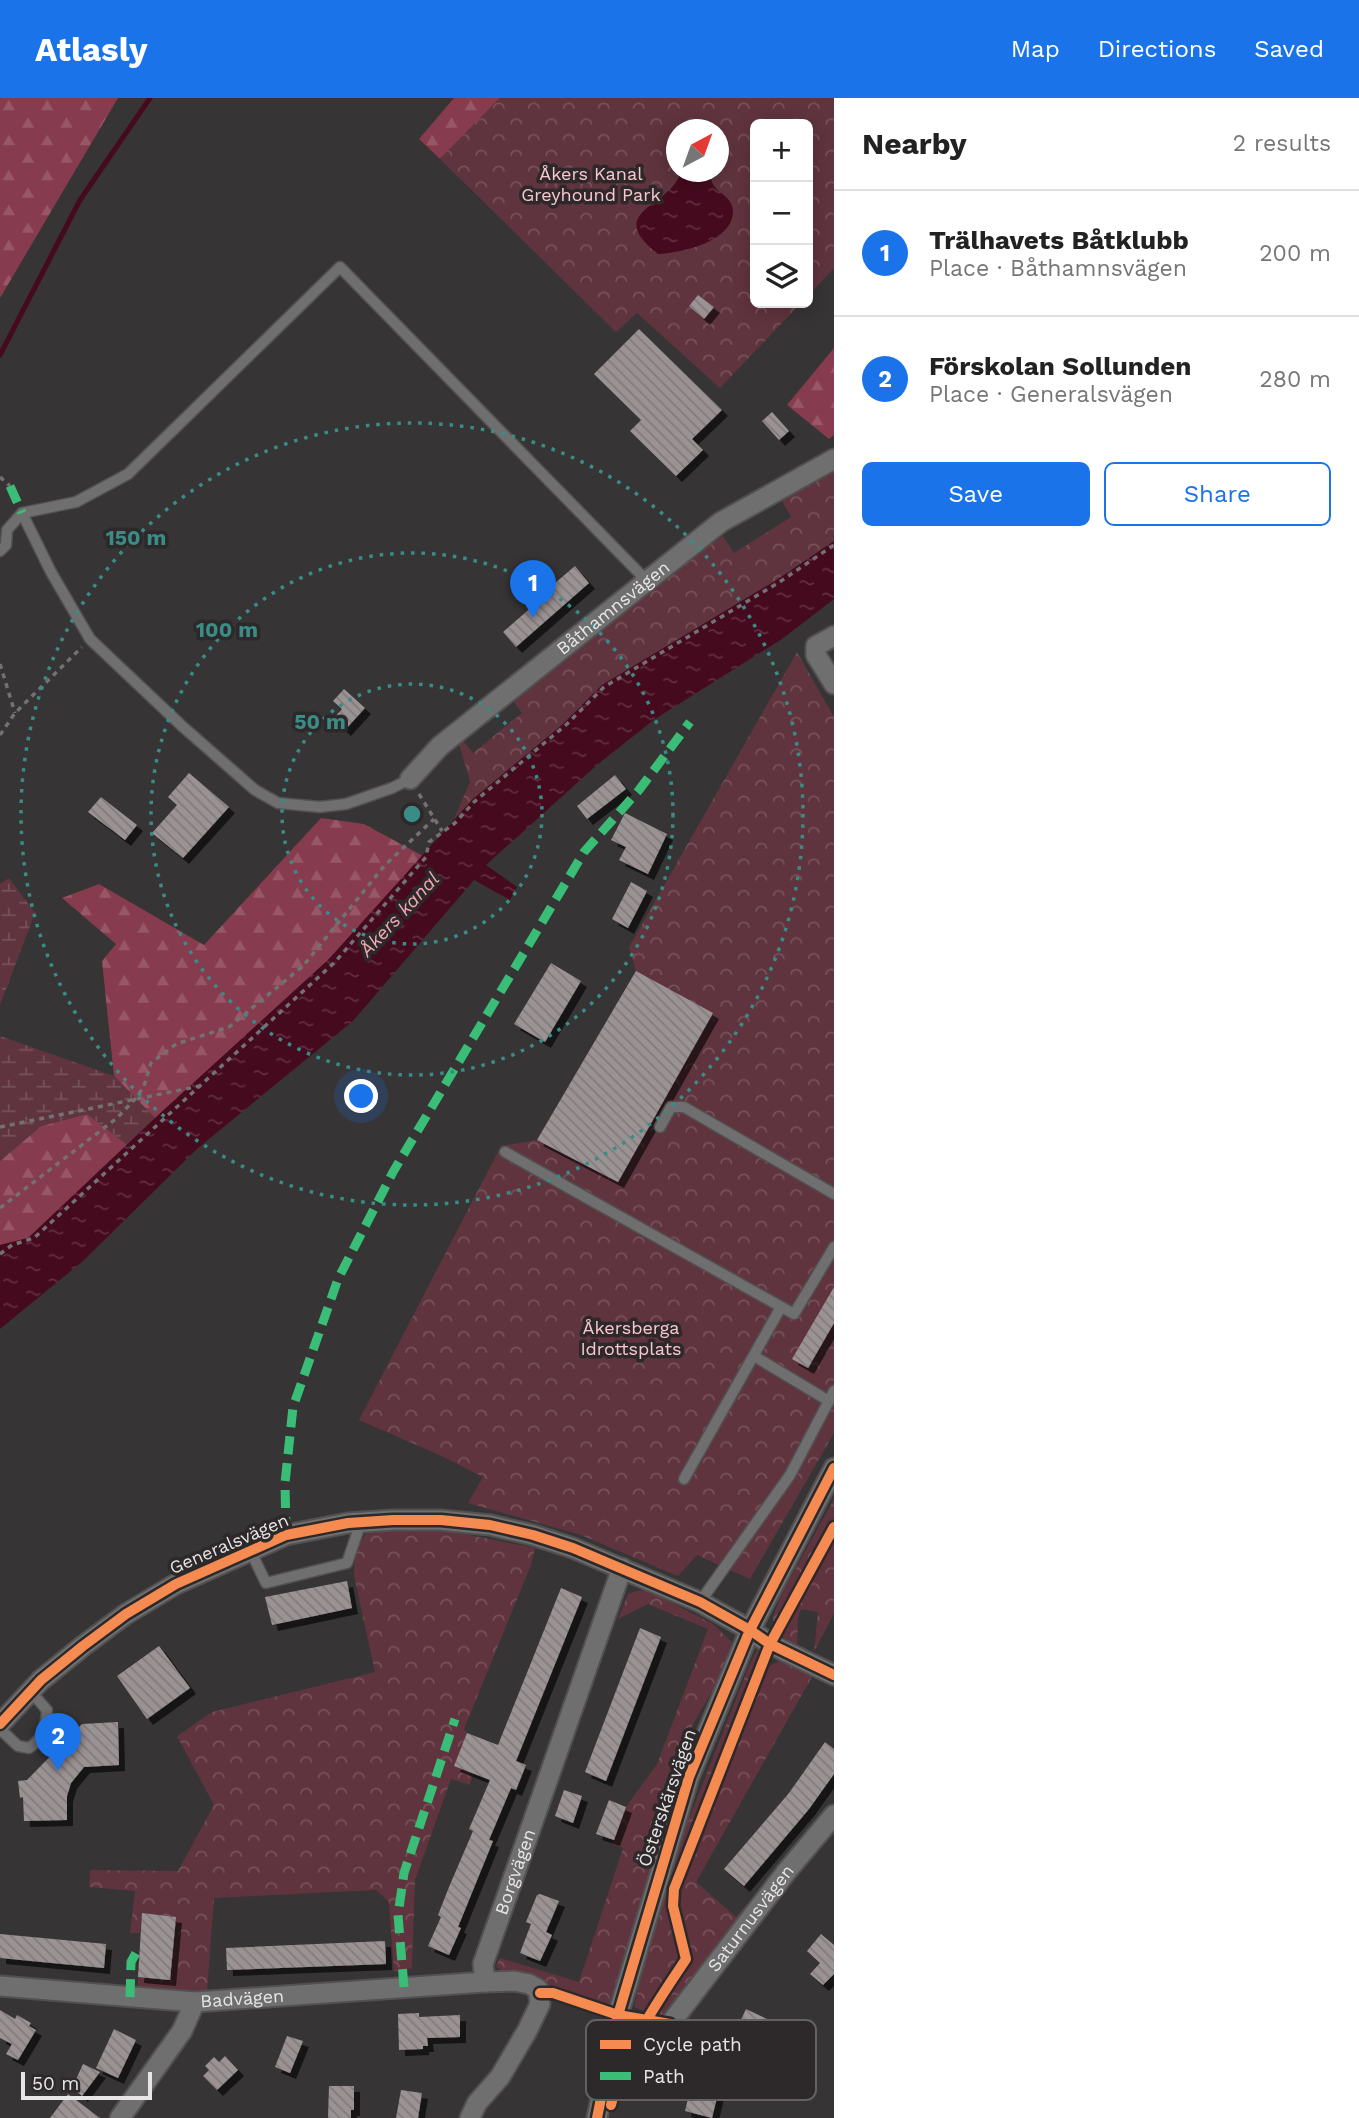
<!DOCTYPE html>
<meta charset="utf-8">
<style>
body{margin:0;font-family:"Work Sans",sans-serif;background:#f2f2f2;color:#222}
.controls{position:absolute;right:21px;top:21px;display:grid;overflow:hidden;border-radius:10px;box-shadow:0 4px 18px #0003}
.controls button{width:63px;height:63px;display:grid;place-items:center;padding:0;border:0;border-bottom:2px solid #e0e0e0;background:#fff;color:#222;font:35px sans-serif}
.compass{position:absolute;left:666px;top:21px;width:63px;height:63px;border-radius:50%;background:#fff;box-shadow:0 4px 18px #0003;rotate:41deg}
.scale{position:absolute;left:21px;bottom:18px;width:131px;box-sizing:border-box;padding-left:7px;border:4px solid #e7e5e5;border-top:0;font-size:19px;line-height:24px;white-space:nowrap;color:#e7e5e5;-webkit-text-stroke:5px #2d292a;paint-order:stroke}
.you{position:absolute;left:362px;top:999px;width:24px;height:24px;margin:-18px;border:5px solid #fff;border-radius:50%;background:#1a73e8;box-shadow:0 0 0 10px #1a73e833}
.badge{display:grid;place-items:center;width:46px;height:46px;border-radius:50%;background:#1a73e8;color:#fff;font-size:23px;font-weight:700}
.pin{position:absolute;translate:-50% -58px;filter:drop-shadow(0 2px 4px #0008)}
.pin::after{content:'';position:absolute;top:37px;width:24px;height:21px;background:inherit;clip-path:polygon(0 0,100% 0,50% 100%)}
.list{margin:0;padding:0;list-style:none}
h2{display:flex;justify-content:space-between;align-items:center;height:91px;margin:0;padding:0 28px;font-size:30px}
h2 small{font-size:23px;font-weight:400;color:#767676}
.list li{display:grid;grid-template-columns:46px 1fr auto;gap:21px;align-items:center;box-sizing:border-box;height:126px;padding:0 28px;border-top:2px solid #e0e0e0}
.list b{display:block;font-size:26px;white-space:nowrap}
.list p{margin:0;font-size:23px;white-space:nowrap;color:#767676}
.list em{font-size:23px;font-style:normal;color:#767676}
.actions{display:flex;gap:14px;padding:21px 28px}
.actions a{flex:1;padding:16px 0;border:2px solid #1a73e8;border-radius:10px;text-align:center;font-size:24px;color:#1a73e8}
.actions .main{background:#1a73e8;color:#fff}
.icon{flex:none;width:38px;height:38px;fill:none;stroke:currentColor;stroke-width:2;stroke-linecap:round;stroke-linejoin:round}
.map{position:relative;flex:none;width:834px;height:2020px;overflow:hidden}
header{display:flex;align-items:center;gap:42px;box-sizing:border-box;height:98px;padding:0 35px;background:#1a73e8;color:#fff}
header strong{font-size:33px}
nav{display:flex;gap:38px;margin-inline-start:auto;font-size:24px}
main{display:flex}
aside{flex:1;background:#fff}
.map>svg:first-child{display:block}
.forest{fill:url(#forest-firs)}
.wetland{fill:url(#wetland-marsh)}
.park{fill:url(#park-crowns);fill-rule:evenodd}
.water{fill:url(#water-ripples)}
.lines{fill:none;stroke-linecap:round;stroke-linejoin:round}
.stream{stroke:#460a1f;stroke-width:5}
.building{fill:url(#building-back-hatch);filter:url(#shadow)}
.service-casing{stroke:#525051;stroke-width:13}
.minor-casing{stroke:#525051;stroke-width:23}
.path{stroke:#727272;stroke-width:3.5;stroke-dasharray:5 5;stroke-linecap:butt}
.service{stroke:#6f6f6f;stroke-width:10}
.minor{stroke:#6f6f6f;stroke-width:19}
.path-bridge{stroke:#727272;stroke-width:3.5;stroke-dasharray:5 5;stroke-linecap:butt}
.quiet{stroke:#3abd76;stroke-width:9;stroke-dasharray:18 9;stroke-linecap:butt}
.cycleway-casing{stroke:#2d292a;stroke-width:15}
.cycleway{stroke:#f68b52;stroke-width:10}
.ring{fill:none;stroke:#3a8c86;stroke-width:3.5;stroke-dasharray:3.5 7}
.labels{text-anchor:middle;stroke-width:7;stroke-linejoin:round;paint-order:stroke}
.park-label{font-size:18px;fill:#fac6cf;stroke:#2d292a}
.street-label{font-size:18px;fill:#e7e5e5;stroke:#2d292a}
.water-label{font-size:19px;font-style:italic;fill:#f2a7b5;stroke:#2d292a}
.key{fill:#2d292a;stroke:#656162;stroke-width:2}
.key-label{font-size:19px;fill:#e7e5e5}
.centre{fill:#3a8c86;stroke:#2d292a;stroke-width:3.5}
.ring-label{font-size:21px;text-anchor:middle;font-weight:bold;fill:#3a8c86;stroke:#2d292a;stroke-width:7;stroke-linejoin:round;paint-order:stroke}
</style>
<header>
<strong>Atlasly</strong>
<nav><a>Map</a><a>Directions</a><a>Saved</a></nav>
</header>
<main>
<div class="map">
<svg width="834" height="2020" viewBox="0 0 834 2020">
<defs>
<pattern id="forest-firs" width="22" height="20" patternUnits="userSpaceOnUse" patternTransform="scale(1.75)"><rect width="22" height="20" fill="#873b4e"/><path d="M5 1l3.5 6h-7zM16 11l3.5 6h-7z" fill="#985767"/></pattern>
<pattern id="wetland-marsh" width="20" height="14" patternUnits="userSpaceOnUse" patternTransform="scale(1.75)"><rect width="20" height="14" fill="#60343e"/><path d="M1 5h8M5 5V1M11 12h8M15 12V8" fill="none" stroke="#77515a"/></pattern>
<pattern id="park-crowns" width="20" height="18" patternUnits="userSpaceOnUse" patternTransform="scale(1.75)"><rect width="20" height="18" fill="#60343e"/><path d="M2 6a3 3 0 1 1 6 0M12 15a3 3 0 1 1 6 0" fill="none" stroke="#77515a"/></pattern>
<pattern id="water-ripples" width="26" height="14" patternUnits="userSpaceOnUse" patternTransform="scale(1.75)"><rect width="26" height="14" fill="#460a1f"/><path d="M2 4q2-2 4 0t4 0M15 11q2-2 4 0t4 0" fill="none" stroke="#612e3f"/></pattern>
<pattern id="building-back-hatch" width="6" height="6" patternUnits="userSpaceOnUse" patternTransform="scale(1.75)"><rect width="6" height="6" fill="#9b9294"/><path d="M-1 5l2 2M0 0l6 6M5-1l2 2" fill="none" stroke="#817b7c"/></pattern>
<filter id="shadow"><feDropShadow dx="6" dy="6" stdDeviation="0" flood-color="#0009"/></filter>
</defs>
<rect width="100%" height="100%" fill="#363435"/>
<g class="forest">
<polygon points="0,0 118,0 0,200"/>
<polygon points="454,0 500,0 440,61 419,41"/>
<polygon points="834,250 834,337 829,341 787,307"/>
<polygon points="321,720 364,726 423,758 328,862 155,1020 114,978 102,863 116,846 62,800 99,786 204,847"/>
<polygon points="87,1016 129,1048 28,1140 0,1147 0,1063 41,1028"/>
</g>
<g class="wetland">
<polygon points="9,780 35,815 0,907 0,786"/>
<polygon points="0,938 114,978 155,1020 129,1048 87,1016 41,1028 0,1063"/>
</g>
<g class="park">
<path d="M500,0H834V170L808,198V26H755V205H801L720,290L637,215L616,234L440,61ZM676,32H718V74H676Z"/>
<polygon points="834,374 834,443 775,483 602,587 563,626 473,701 454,721 470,684 459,646 463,643 473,655 522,615 513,603 618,514 723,438 734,455 791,419 781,401"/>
<polygon points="797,554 834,619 834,1335 750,1481 697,1457 678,1478 581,1437 468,1405 483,1379 446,1360 359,1322 501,1048 537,1042 636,873 629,849"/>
<polygon points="834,1401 834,1515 814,1554 818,1514 801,1511 798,1520 797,1550 774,1531 773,1519 781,1497"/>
<polygon points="400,1431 454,1434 535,1450 531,1467 464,1631 467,1635 455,1668 473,1676 470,1687 451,1681 415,1782 412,1870 394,1874 389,1804 376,1792 214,1800 207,1893 138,1890 138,1879 170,1882 176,1819 142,1815 140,1835 130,1835 135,1793 89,1789 90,1772 178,1773 214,1707 177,1638 212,1614 375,1574 354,1478 355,1453 366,1436"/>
<polygon points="647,1492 713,1526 732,1544 727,1557 732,1559 692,1628 669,1677 672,1708 609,1907 503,1874 496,1868 500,1860 579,1884 623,1750 612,1746 626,1709 657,1666 708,1531 648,1506 618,1521 628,1496 636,1493"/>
<polygon points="764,1549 767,1550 763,1557 769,1568 782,1562 813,1577 696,1784 736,1819 747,1806 749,1810 700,1881 685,1890 662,1920 634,1909 649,1843 683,1736 749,1568 757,1552"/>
</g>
<g class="water">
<path d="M681,74H712C706,94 734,95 733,114C732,144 681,155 658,156C603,112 670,110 681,74Z"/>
<polygon points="834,443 834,501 782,541 655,621 598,666 486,767 517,789 510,802 474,782 353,923 198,1050 83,1163 0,1231 0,1147 28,1140 155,1020 328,862 473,701 563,626 602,587 775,483"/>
</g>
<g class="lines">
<polyline class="stream" points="0,257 80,102 150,0"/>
</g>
<g class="building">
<polygon points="698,197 714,209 704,221 689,208"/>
<polygon points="639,231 722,312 692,341 703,352 676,378 630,333 641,322 594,276"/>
<polygon points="772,314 789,333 779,342 762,323"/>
<polygon points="575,468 589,485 516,549 503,534 534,507 524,495 546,476 555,485"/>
<polygon points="344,591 365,610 345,632 333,621 342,611 333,603"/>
<polygon points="189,675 229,709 183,760 152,735 177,707 168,699"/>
<polygon points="615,677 626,691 587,721 577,708"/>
<polygon points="101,699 137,727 125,742 88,714"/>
<polygon points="625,715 667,736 648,776 619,762 626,749 611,742"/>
<polygon points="631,784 647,793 628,830 612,821"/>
<polygon points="551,865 581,883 545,944 514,926"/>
<polygon points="636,873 713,915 618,1084 537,1042"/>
<polygon points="834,1189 834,1225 808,1270 792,1261"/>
<polygon points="347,1483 352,1510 272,1527 265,1499"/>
<polygon points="561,1490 582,1499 516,1663 526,1667 516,1692 511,1690 489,1742 493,1743 458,1829 461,1830 449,1857 428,1848 441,1819 438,1817 449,1789 473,1733 469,1731 490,1682 454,1668 467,1635 498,1647"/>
<polygon points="640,1530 661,1539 606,1683 585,1674"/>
<polygon points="159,1548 190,1590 147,1621 117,1578"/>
<polygon points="118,1624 119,1667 84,1669 71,1685 67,1698 67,1722 24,1723 23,1699 20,1700 18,1683 27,1682 82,1626"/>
<polygon points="825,1644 834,1651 834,1676 809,1711 744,1788 724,1771 789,1695"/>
<polygon points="564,1692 582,1698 573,1725 555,1718"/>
<polygon points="609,1702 626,1709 614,1742 596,1736"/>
<polygon points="540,1796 559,1803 546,1834 552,1837 540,1863 520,1855 531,1826 526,1824 537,1797"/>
<polygon points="142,1815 176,1819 170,1882 138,1879"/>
<polygon points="0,1836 106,1846 104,1870 0,1860"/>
<polygon points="821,1836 834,1847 834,1876 823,1887 810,1876 820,1865 807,1853"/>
<polygon points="385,1843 386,1866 227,1872 226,1850"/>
<polygon points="746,1911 767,1921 754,1947 734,1937"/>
<polygon points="0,1912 15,1921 17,1917 31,1925 29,1928 36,1932 18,1962 6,1956 12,1946 0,1940"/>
<polygon points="419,1915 419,1919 460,1917 460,1939 427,1940 428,1948 423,1948 423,1951 399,1952 398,1916"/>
<polygon points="114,1931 136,1942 118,1980 96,1970"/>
<polygon points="287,1938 303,1943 290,1975 275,1969"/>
<polygon points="225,1958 238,1972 217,1992 203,1978 209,1972 205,1968 214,1959 219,1964"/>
<polygon points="83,1966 100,1974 82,1998 72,1990"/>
<polygon points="694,1976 721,1983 712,2020 685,2013"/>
<polygon points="329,1988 354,1988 354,2012 351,2012 351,2020 328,2020"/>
<polygon points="401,1992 422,1995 418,2020 396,2020"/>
<polygon points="68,1996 100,2020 50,2020"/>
</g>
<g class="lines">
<defs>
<g id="service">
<polyline points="22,415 51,474 90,541 182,628 255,692 278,705 320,709 346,706 392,690 410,681"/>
<polyline points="0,453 6,447 7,432 22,415 76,404 128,376 340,169 647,483"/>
<polyline points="660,1029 671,1009 684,1009 834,1096"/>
<polyline points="505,1054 794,1216 834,1149"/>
<polyline points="754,1258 829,1303"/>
<polyline points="684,1381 781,1209"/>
<polyline points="250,1452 266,1485 347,1465 361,1424"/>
<polyline points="700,1504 790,1377 834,1293"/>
<path d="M0,1631L18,1648L29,1650C44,1640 46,1628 47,1612L31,1594"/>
</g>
<g id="minor">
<polyline points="834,538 816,548 816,557 834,586"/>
<path id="s1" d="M410,681L440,648L721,424L834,361"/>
<polyline points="0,1626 41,1582 83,1548 126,1516 176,1486 286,1437 348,1425 393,1422 441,1422 490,1427 533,1437 573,1450 700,1504 750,1532 770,1546 834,1577"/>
<path id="s2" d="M0,1888L195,1904L485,1884"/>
<path id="s3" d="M670,1926L787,1773L834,1717"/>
<polyline points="120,2020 182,1933 195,1904"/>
<path id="s4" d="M470,2020L477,2005L500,1979L527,1933L540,1906L538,1891L529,1886L514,1883L485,1884L483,1866L622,1470"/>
<polyline points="597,2020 618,1917 689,1679 750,1532 834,1370"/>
</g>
</defs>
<use href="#service" class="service-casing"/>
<use href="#minor" class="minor-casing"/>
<g class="path">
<polyline points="0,379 10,388"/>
<polyline points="0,566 15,615"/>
<polyline points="0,637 15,615 82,549"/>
<polyline points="419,696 442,733"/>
<polyline points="0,1110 117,1020 136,1000 144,988 151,965 176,946 229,929 303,868 385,767 434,721"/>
<polyline points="0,1156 12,1147 34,1140 335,864 426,759 429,744 455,725 474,704 567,626 604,589 778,485 834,447"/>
</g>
<use href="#service" class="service"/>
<use href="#minor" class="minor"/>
<polyline class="path-bridge" points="0,1029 200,988"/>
<g class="quiet">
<polyline points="10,388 22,415"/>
<polyline points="286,1437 285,1385 293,1309 338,1181 393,1074 584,754 639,692 690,624"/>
<polyline points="404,1889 398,1817 404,1775 455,1621"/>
<polyline points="130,1899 131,1864 137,1853"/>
</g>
<defs>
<g id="cycleway">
<polyline points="0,1626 41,1582 83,1548 126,1516 176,1486 286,1437 348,1425 393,1422 441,1422 490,1427 533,1437 573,1450 700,1504 750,1532 770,1546 834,1577"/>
<polyline points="540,1895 553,1895 618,1917 670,1926"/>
<path d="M611,2007C623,1953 656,1906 686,1861L673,1808L674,1791L770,1546L834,1429"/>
<polyline points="597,2020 618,1917 689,1679 750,1532 834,1370"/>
</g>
</defs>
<use href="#cycleway" class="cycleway-casing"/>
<use href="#cycleway" class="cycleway"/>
</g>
<g class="ring">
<circle cx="412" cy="716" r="130"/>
<circle cx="412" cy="716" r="261"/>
<circle cx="412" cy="716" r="391"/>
</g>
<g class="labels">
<g class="park-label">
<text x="591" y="82">Åkers Kanal<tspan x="591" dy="21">Greyhound Park</tspan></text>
<text x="631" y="1236">Åkersberga<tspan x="631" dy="21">Idrottsplats</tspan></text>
</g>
<g class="street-label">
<text dy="6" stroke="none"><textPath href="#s1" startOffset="266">Båthamnsvägen</textPath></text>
<text transform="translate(229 1446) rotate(-23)" y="6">Generalsvägen</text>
<text transform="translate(667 1700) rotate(-71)" y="6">Österskärsvägen</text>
<text dy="6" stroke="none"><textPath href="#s4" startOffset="320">Borgvägen</textPath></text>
<text dy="6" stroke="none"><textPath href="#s3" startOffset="133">Saturnusvägen</textPath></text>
<text dy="6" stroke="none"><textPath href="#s2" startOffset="243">Badvägen</textPath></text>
</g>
<g class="water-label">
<text transform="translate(399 816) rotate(-47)" y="7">Åkers kanal</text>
</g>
</g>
<rect x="586" y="1922" width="230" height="80" rx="10" class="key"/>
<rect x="600" y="1942" width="31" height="9" fill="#f68b52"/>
<rect x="600" y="1974" width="31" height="8" fill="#3abd76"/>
<g class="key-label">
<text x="643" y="1953">Cycle path</text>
<text x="643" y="1985">Path</text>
</g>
<circle cx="412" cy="716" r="10" class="centre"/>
<g class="ring-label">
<text x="136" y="447">150 m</text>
<text x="227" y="539">100 m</text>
<text x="320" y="631">50 m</text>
</g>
</svg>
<div class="controls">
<button>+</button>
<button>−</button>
<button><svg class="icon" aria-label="layers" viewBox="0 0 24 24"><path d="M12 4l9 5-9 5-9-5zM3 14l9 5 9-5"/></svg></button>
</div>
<svg class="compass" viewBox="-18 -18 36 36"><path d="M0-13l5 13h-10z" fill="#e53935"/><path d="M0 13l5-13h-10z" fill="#767676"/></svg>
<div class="scale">50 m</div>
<div class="you"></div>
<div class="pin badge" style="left:533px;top:520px">1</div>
<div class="pin badge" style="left:58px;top:1673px">2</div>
</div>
<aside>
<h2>Nearby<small>2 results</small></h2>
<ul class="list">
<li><span class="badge">1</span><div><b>Trälhavets Båtklubb</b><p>Place · Båthamnsvägen</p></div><em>200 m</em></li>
<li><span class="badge">2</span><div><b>Förskolan Sollunden</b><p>Place · Generalsvägen</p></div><em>280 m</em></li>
</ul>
<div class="actions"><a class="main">Save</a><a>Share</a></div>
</aside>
</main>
